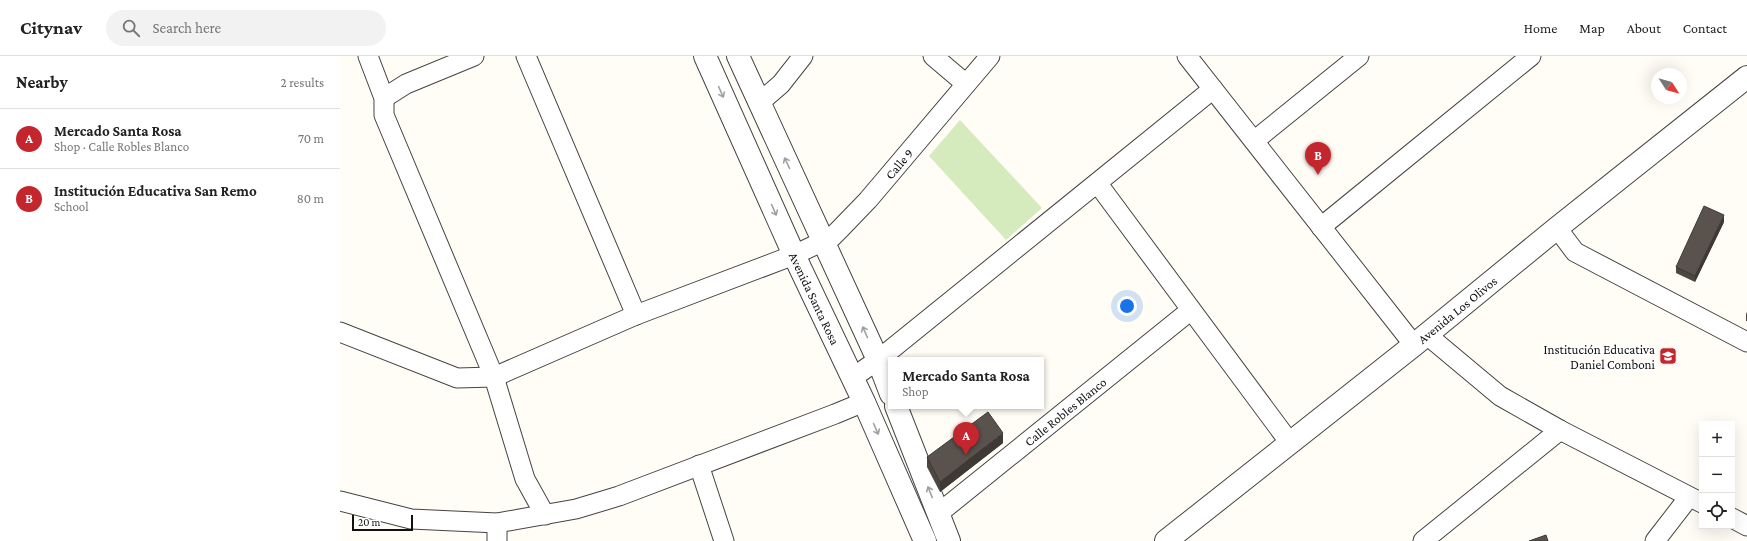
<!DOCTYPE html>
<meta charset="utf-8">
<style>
body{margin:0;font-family:"Crimson Pro",serif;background:#f2f2f2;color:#222}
.controls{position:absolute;right:12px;bottom:12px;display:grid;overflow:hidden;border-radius:0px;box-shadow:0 4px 16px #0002}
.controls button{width:36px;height:36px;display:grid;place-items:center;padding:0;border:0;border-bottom:1px solid #e0e0e0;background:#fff;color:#222;font:20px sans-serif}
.compass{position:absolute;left:1311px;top:12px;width:36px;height:36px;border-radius:50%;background:#fff;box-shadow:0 4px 16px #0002;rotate:126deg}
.scale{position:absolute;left:12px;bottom:10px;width:61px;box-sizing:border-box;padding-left:4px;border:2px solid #111;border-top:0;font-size:11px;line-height:14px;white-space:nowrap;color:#111;-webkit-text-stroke:3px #fff;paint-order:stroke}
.you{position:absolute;left:787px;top:250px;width:14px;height:14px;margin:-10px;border:3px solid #fff;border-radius:50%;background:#1a73e8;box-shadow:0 0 0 6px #1a73e833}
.badge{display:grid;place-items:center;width:26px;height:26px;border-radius:50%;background:#c4262e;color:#fff;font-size:13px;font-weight:700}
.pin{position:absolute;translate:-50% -33px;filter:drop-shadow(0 1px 2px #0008)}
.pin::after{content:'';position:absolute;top:21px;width:14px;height:12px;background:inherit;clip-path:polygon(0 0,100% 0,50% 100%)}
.popup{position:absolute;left:548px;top:301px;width:156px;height:52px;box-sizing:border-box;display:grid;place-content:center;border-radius:0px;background:#fff;filter:drop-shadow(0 1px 3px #0005);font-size:13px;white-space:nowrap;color:#767676}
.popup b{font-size:15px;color:#222}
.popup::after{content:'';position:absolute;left:50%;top:100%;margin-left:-8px;border:8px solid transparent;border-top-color:#fff}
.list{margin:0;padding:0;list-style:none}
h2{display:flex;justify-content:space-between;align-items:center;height:52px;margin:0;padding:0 16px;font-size:17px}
h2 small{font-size:13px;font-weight:400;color:#767676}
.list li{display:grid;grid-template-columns:26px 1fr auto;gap:12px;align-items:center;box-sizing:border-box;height:60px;padding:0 16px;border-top:1px solid #e0e0e0}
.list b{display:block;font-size:15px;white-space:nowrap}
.list p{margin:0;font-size:13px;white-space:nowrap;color:#767676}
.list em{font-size:13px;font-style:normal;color:#767676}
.icon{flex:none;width:22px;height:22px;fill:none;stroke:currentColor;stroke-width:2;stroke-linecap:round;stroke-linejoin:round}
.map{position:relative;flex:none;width:1407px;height:485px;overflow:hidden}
header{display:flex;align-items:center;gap:24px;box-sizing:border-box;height:56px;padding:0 20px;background:#fff;border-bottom:1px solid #e0e0e0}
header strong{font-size:19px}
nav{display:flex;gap:22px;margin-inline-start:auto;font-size:14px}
.search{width:280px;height:36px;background:#f2f2f2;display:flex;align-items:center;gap:10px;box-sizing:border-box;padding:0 14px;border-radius:22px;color:#767676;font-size:15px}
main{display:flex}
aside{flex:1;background:#fff}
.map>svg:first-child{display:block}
.green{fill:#d5ebbd}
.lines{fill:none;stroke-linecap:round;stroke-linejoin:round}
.minor-casing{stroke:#444;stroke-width:21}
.tertiary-casing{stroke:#444;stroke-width:24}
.minor{stroke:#fff;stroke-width:19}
.tertiary{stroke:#fff;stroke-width:22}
.wall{fill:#4d4742}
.shaded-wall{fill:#3f3936}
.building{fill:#5a524d;stroke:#3f3936}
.oneway{stroke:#a0a0a0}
.labels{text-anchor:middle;stroke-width:4;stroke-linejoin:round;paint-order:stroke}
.street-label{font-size:13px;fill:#111;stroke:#fff}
.poi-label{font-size:13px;fill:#111;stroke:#fff;text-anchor:end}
</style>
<header>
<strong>Citynav</strong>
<div class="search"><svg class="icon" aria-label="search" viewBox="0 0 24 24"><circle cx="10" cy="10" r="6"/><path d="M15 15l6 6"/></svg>Search here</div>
<nav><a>Home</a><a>Map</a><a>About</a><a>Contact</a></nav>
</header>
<main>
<aside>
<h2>Nearby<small>2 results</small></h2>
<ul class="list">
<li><span class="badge">A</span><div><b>Mercado Santa Rosa</b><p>Shop · Calle Robles Blanco</p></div><em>70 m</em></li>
<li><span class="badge">B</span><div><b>Institución Educativa San Remo</b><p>School</p></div><em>80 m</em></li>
</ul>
</aside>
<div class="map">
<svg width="1407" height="485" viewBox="0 0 1407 485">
<rect width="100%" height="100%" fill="#fffdf5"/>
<polygon class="green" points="620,64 702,152 666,184 589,100"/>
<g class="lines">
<defs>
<g id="minor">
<polyline points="28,0 44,42 44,59 154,321 185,423 205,459"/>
<polyline points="186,0 296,259"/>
<polyline points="593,0 626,28"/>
<polyline points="847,0 1074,289"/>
<polyline points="44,42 66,28 134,0"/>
<polyline points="419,47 441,28 463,0"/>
<polyline points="914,85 1019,0"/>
<polyline points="758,128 950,387"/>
<polyline points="981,171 1191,0"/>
<polyline points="1217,172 1235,196 1407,286"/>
<path id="s1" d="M0,276L117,322L154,321L296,259L454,199L492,181L500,173L528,144L650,0"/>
<polyline points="1087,279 1160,340 1220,374 1362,447"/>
<polyline points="512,322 538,304 873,33"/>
<polyline points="359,409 384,485"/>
<polyline points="0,445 71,463 157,467 236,453 279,440 495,358 524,346"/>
<path id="s2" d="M599,457L851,254"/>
<polyline points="1392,462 1407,470"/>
<polyline points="157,485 157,467"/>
<polyline points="1083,485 1220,374"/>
<polyline points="1315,485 1349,441"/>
</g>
<g id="tertiary">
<path id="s3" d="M365,0L454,199L524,346L585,485"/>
<polyline points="398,0 538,304 551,338"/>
<polyline points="556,350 609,485"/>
<path id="s4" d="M826,485L1074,289L1217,172L1407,21"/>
</g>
</defs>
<use href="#minor" class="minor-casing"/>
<use href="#tertiary" class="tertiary-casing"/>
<use href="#minor" class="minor"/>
<use href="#tertiary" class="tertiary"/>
</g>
<g class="wall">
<polygon points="1384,166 1355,226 1336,217 1336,211"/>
<polygon points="1407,256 1407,265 1406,265 1406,258"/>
<polygon points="663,387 600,436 587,411 587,401"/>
</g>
<g class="shaded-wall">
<polygon points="1384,159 1384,166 1355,226 1355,220"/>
<polygon points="663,377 663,387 600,436 600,426"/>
</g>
<g class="building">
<polygon points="1364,150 1384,159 1355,220 1336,211"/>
<polygon points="648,356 663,377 600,426 587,401"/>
<polygon points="1206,479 1208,485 1189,485"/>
</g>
<defs><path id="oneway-shaft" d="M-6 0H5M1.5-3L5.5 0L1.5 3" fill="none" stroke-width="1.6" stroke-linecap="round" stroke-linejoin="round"/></defs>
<g class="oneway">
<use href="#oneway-shaft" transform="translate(381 36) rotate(66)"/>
<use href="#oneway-shaft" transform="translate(447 107) rotate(-115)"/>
<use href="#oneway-shaft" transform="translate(434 154) rotate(66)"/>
<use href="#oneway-shaft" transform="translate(525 276) rotate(-114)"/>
<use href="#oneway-shaft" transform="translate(536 373) rotate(66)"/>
<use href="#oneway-shaft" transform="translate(590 436) rotate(-112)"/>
</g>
<defs>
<symbol id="school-square" viewBox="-11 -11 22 22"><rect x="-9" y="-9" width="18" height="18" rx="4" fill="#c4262e" stroke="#fff"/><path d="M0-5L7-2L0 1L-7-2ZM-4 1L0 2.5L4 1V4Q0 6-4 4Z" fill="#fff"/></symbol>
</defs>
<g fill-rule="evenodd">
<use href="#school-square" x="1318" y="290" width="20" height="20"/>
</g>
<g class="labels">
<g class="street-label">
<text dy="5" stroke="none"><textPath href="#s1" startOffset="628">Calle 9</textPath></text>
<text dy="5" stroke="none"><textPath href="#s3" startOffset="266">Avenida Santa Rosa</textPath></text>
<text dy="5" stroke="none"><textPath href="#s4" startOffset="372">Avenida Los Olivos</textPath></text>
<text dy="5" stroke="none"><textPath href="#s2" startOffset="162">Calle Robles Blanco</textPath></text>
</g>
<g class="poi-label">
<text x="1315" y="298">Institución Educativa<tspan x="1315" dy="15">Daniel Comboni</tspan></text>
</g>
</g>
</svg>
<div class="controls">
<button>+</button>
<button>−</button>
<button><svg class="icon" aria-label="locate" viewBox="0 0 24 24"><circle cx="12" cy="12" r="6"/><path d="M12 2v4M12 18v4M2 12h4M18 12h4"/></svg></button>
</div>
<svg class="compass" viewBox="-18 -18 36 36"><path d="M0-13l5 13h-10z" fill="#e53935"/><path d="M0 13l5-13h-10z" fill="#767676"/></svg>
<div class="scale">20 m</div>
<div class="you"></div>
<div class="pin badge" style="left:626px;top:399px">A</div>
<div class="popup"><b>Mercado Santa Rosa</b>Shop</div>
<div class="pin badge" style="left:978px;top:119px">B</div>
</div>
</main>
